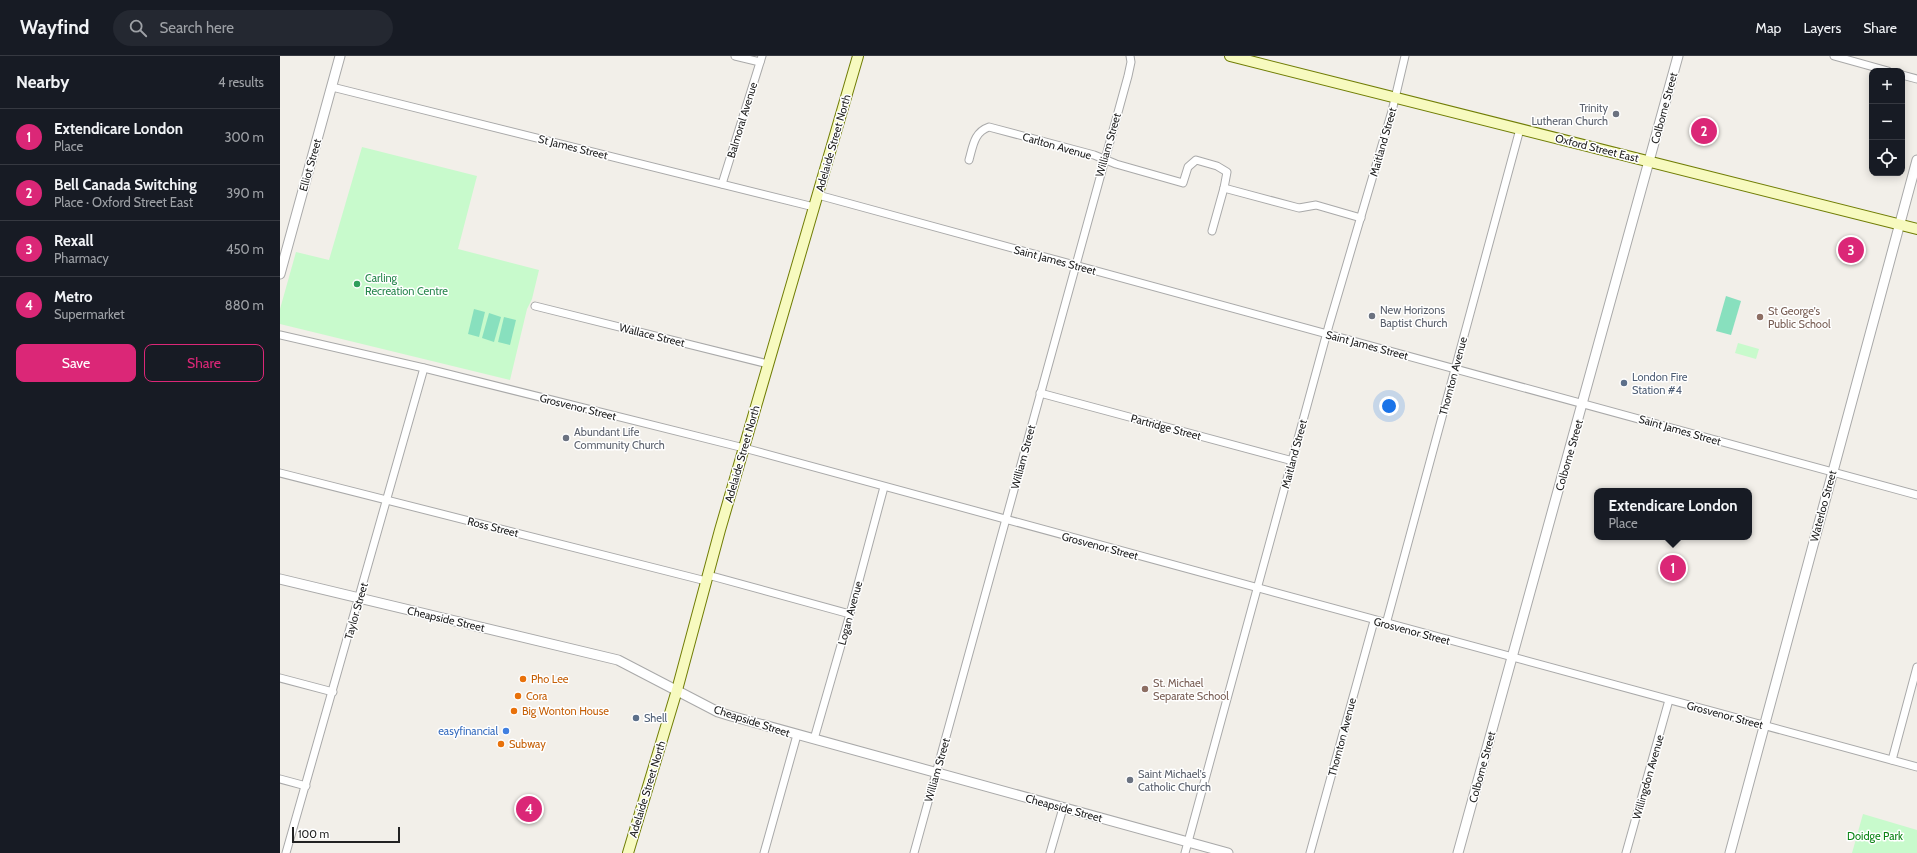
<!DOCTYPE html>
<meta charset="utf-8">
<style>
body{margin:0;font-family:Cabin,sans-serif;background:#242831;color:#f1f3f6}
.controls{position:absolute;right:12px;top:12px;display:grid;overflow:hidden;border-radius:8px;box-shadow:0 2px 10px #0003}
.controls button{width:36px;height:36px;display:grid;place-items:center;padding:0;border:0;border-bottom:1px solid #363941;background:#171b24;color:#f1f3f6;font:20px sans-serif}
.scale{position:absolute;left:12px;bottom:10px;width:108px;box-sizing:border-box;padding-left:4px;border:2px solid #222;border-top:0;font-size:11px;line-height:14px;white-space:nowrap;color:#222;-webkit-text-stroke:3px #fff;paint-order:stroke}
.you{position:absolute;left:1109px;top:350px;width:14px;height:14px;margin:-10px;border:3px solid #fff;border-radius:50%;background:#1a73e8;box-shadow:0 0 0 6px #1a73e833}
.badge{display:grid;place-items:center;width:26px;height:26px;border-radius:50%;background:#db2777;color:#fff;font-size:13px;font-weight:700}
.pin{position:absolute;translate:-50% -50%;border:2px solid #fff;box-shadow:0 1px 4px #0006}
.popup{position:absolute;left:1314px;top:432px;width:158px;height:52px;box-sizing:border-box;display:grid;place-content:center;border-radius:8px;background:#171b24;filter:drop-shadow(0 1px 3px #0005);font-size:13px;white-space:nowrap;color:#9ea1a6}
.popup b{font-size:15px;color:#f1f3f6}
.popup::after{content:'';position:absolute;left:50%;top:100%;margin-left:-8px;border:8px solid transparent;border-top-color:#171b24}
.list{margin:0;padding:0;list-style:none}
h2{display:flex;justify-content:space-between;align-items:center;height:52px;margin:0;padding:0 16px;font-size:17px}
h2 small{font-size:13px;font-weight:400;color:#9ea1a6}
.list li{display:grid;grid-template-columns:26px 1fr auto;gap:12px;align-items:center;box-sizing:border-box;height:56px;padding:0 16px;border-top:1px solid #363941}
.list b{display:block;font-size:15px;white-space:nowrap}
.list p{margin:0;font-size:13px;white-space:nowrap;color:#9ea1a6}
.list em{font-size:13px;font-style:normal;color:#9ea1a6}
.actions{display:flex;gap:8px;padding:12px 16px}
.actions a{flex:1;padding:9px 0;border:1px solid #db2777;border-radius:8px;text-align:center;font-size:14px;color:#db2777}
.actions .main{background:#db2777;color:#fff}
.icon{flex:none;width:22px;height:22px;fill:none;stroke:currentColor;stroke-width:2;stroke-linecap:round;stroke-linejoin:round}
.map{position:relative;flex:none;width:1637px;height:797px;overflow:hidden}
header{display:flex;align-items:center;gap:24px;box-sizing:border-box;height:56px;padding:0 20px;background:#171b24;border-bottom:1px solid #363941}
header strong{font-size:19px}
nav{display:flex;gap:22px;margin-inline-start:auto;font-size:14px}
.search{width:280px;height:36px;background:#242831;display:flex;align-items:center;gap:10px;box-sizing:border-box;padding:0 14px;border-radius:22px;color:#9ea1a6;font-size:15px}
main{display:flex}
aside{flex:1;background:#171b24}
.map>svg:first-child{display:block}
.park{fill:#c8facc}
.pitch{fill:#88e0be}
.lines{fill:none;stroke-linecap:round;stroke-linejoin:round}
.minor-casing{stroke:#a9a9a9;stroke-width:9}
.tertiary-casing{stroke:#a9a9a9;stroke-width:11}
.secondary-casing{stroke:#707d05;stroke-width:12}
.minor{stroke:#fff;stroke-width:7}
.tertiary{stroke:#fff;stroke-width:9}
.secondary{stroke:#f7fabf;stroke-width:10}
.worship-dot{fill:#6b7280;stroke:#fff;stroke-width:1.5}
.leisure-dot{fill:#2e9e5b;stroke:#fff;stroke-width:1.5}
.education-dot{fill:#8d6e63;stroke:#fff;stroke-width:1.5}
.service-dot{fill:#5c6f8a;stroke:#fff;stroke-width:1.5}
.food-dot{fill:#e8710a;stroke:#fff;stroke-width:1.5}
.shop-dot{fill:#3f7fe0;stroke:#fff;stroke-width:1.5}
.labels{text-anchor:middle;stroke-width:3;stroke-linejoin:round;paint-order:stroke}
.worship-label{font-size:11px;fill:#5b616d;stroke:#fff;text-anchor:start}
.street-label{font-size:11px;fill:#222;stroke:#fff}
.leisure-label{font-size:11px;fill:#27864d;stroke:#fff;text-anchor:start}
.education-label{font-size:11px;fill:#785e54;stroke:#fff;text-anchor:start}
.service-label{font-size:11px;fill:#4e5e75;stroke:#fff;text-anchor:start}
.food-label{font-size:11px;fill:#c56008;stroke:#fff;text-anchor:start}
.shop-label{font-size:11px;fill:#366cbe;stroke:#fff;text-anchor:end}
.park-label{font-size:11px;fill:#0c8416;stroke:#fff}
</style>
<header>
<strong>Wayfind</strong>
<div class="search"><svg class="icon" aria-label="search" viewBox="0 0 24 24"><circle cx="10" cy="10" r="6"/><path d="M15 15l6 6"/></svg>Search here</div>
<nav><a>Map</a><a>Layers</a><a>Share</a></nav>
</header>
<main>
<aside>
<h2>Nearby<small>4 results</small></h2>
<ul class="list">
<li><span class="badge">1</span><div><b>Extendicare London</b><p>Place</p></div><em>300 m</em></li>
<li><span class="badge">2</span><div><b>Bell Canada Switching</b><p>Place · Oxford Street East</p></div><em>390 m</em></li>
<li><span class="badge">3</span><div><b>Rexall</b><p>Pharmacy</p></div><em>450 m</em></li>
<li><span class="badge">4</span><div><b>Metro</b><p>Supermarket</p></div><em>880 m</em></li>
</ul>
<div class="actions"><a class="main">Save</a><a>Share</a></div>
</aside>
<div class="map">
<svg width="1637" height="797" viewBox="0 0 1637 797">
<rect width="100%" height="100%" fill="#f2efe9"/>
<g class="park">
<polygon points="82,91 197,120 178,193 259,214 252,243 247,253 230,324 0,268 0,253 16,196 49,204"/>
<polygon points="1458,287 1479,293 1476,303 1455,297"/>
<polygon points="1583,758 1637,774 1637,797 1572,797"/>
</g>
<g class="pitch">
<polygon points="1446,240 1461,245 1451,279 1436,275"/>
<polygon points="194,253 205,256 199,281 188,278"/>
<polygon points="209,257 221,261 214,286 202,282"/>
<polygon points="224,261 236,264 230,289 218,286"/>
</g>
<g class="lines">
<defs>
<g id="minor">
<polyline points="455,0 480,6"/>
<polyline points="1554,0 1608,15"/>
<polyline points="1622,19 1637,23"/>
<polyline points="52,31 534,151"/>
<path d="M689,104C693,90 694,76 709,71L814,99L836,108L903,127L908,111L916,104L937,110L947,116L944,132L932,175"/>
<polyline points="442,128 482,0"/>
<polyline points="944,132 1019,152 1036,149 1081,162"/>
<polyline points="538,139 1637,439"/>
<polyline points="255,250 488,308"/>
<polyline points="0,279 144,312 464,392 1637,711"/>
<polyline points="760,337 1013,405"/>
<polyline points="0,417 426,525"/>
<polyline points="428,519 570,558"/>
<polyline points="1106,568 1240,73"/>
<polyline points="0,622 53,636"/>
<polyline points="534,683 570,558 604,431"/>
<polyline points="1612,704 1637,611"/>
<polyline points="0,723 26,730"/>
<polyline points="6,797 144,312"/>
<polyline points="484,797 517,679"/>
<polyline points="634,797 848,20 851,6 850,0"/>
<polyline points="770,797 783,752"/>
<polyline points="905,797 1049,269 1112,55 1125,0"/>
<polyline points="1030,797 1094,565"/>
<polyline points="1346,797 1389,644"/>
</g>
<g id="tertiary">
<polyline points="0,218 60,0"/>
<polyline points="0,523 338,604 438,656 451,660 948,797"/>
<polyline points="1178,797 1398,0"/>
<polyline points="1450,797 1637,104"/>
</g>
<g id="secondary">
<polyline points="950,0 1637,173"/>
<polyline points="348,797 397,634 440,474 578,0"/>
</g>
</defs>
<use href="#minor" class="minor-casing"/>
<use href="#tertiary" class="tertiary-casing"/>
<use href="#secondary" class="secondary-casing"/>
<use href="#minor" class="minor"/>
<use href="#tertiary" class="tertiary"/>
<use href="#secondary" class="secondary"/>
</g>
<g class="worship-dot">
<circle cx="1336" cy="58" r="4"/>
<circle cx="1092" cy="260" r="4"/>
<circle cx="286" cy="382" r="4"/>
<circle cx="850" cy="724" r="4"/>
</g>
<circle class="leisure-dot" cx="77" cy="228" r="4"/>
<g class="education-dot">
<circle cx="1480" cy="261" r="4"/>
<circle cx="865" cy="633" r="4"/>
</g>
<g class="service-dot">
<circle cx="1344" cy="327" r="4"/>
<circle cx="356" cy="662" r="4"/>
</g>
<g class="food-dot">
<circle cx="243" cy="623" r="4"/>
<circle cx="238" cy="640" r="4"/>
<circle cx="234" cy="655" r="4"/>
<circle cx="221" cy="688" r="4"/>
</g>
<circle class="shop-dot" cx="226" cy="675" r="4"/>
<g class="labels">
<g class="worship-label">
<text x="1328" y="56" text-anchor="end">Trinity<tspan x="1328" dy="13">Lutheran Church</tspan></text>
<text x="1100" y="258">New Horizons<tspan x="1100" dy="13">Baptist Church</tspan></text>
<text x="294" y="380">Abundant Life<tspan x="294" dy="13">Community Church</tspan></text>
<text x="858" y="722">Saint Michael's<tspan x="858" dy="13">Catholic Church</tspan></text>
</g>
<g class="street-label">
<text transform="translate(1384 52) rotate(-75)" y="4">Colborne Street</text>
<text transform="translate(462 64) rotate(-73)" y="4">Balmoral Avenue</text>
<text transform="translate(1103 86) rotate(-74)" y="4">Maitland Street</text>
<text transform="translate(553 87) rotate(-74)" y="4">Adelaide Street North</text>
<text transform="translate(828 89) rotate(-74)" y="4">William Street</text>
<text transform="translate(777 90) rotate(16)" y="4">Carlton Avenue</text>
<text transform="translate(293 91) rotate(14)" y="4">St James Street</text>
<text transform="translate(1317 92) rotate(14)" y="4">Oxford Street East</text>
<text transform="translate(30 109) rotate(-74)" y="4">Elliot Street</text>
<text transform="translate(775 204) rotate(15)" y="4">Saint James Street</text>
<text transform="translate(372 279) rotate(14)" y="4">Wallace Street</text>
<text transform="translate(1087 289) rotate(15)" y="4">Saint James Street</text>
<text transform="translate(1173 320) rotate(-75)" y="4">Thornton Avenue</text>
<text transform="translate(298 351) rotate(14)" y="4">Grosvenor Street</text>
<text transform="translate(886 371) rotate(15)" y="4">Partridge Street</text>
<text transform="translate(1400 374) rotate(16)" y="4">Saint James Street</text>
<text transform="translate(462 398) rotate(-74)" y="4">Adelaide Street North</text>
<text transform="translate(1014 398) rotate(-75)" y="4">Maitland Street</text>
<text transform="translate(1289 399) rotate(-74)" y="4">Colborne Street</text>
<text transform="translate(743 401) rotate(-75)" y="4">William Street</text>
<text transform="translate(1543 450) rotate(-75)" y="4">Waterloo Street</text>
<text transform="translate(213 471) rotate(14)" y="4">Ross Street</text>
<text transform="translate(820 490) rotate(15)" y="4">Grosvenor Street</text>
<text transform="translate(76 555) rotate(-74)" y="4">Taylor Street</text>
<text transform="translate(570 557) rotate(-75)" y="4">Logan Avenue</text>
<text transform="translate(166 563) rotate(13)" y="4">Cheapside Street</text>
<text transform="translate(1132 575) rotate(15)" y="4">Grosvenor Street</text>
<text transform="translate(1445 659) rotate(15)" y="4">Grosvenor Street</text>
<text transform="translate(472 665) rotate(18)" y="4">Cheapside Street</text>
<text transform="translate(1062 681) rotate(-75)" y="4">Thornton Avenue</text>
<text transform="translate(1202 711) rotate(-75)" y="4">Colborne Street</text>
<text transform="translate(657 714) rotate(-74)" y="4">William Street</text>
<text transform="translate(1368 721) rotate(-74)" y="4">Willingdon Avenue</text>
<text transform="translate(367 733) rotate(-73)" y="4">Adelaide Street North</text>
<text transform="translate(784 752) rotate(15)" y="4">Cheapside Street</text>
</g>
<g class="leisure-label">
<text x="85" y="226">Carling<tspan x="85" dy="13">Recreation Centre</tspan></text>
</g>
<g class="education-label">
<text x="1488" y="259">St George's<tspan x="1488" dy="13">Public School</tspan></text>
<text x="873" y="631">St. Michael<tspan x="873" dy="13">Separate School</tspan></text>
</g>
<g class="service-label">
<text x="1352" y="325">London Fire<tspan x="1352" dy="13">Station #4</tspan></text>
<text x="364" y="666">Shell</text>
</g>
<g class="food-label">
<text x="251" y="627">Pho Lee</text>
<text x="246" y="644">Cora</text>
<text x="242" y="659">Big Wonton House</text>
<text x="229" y="692">Subway</text>
</g>
<g class="shop-label">
<text x="218" y="679">easyfinancial</text>
</g>
<g class="park-label">
<text x="1595" y="784">Doidge Park</text>
</g>
</g>
</svg>
<div class="controls">
<button>+</button>
<button>−</button>
<button><svg class="icon" aria-label="locate" viewBox="0 0 24 24"><circle cx="12" cy="12" r="6"/><path d="M12 2v4M12 18v4M2 12h4M18 12h4"/></svg></button>
</div>
<div class="scale">100 m</div>
<div class="you"></div>
<div class="pin badge" style="left:1393px;top:512px">1</div>
<div class="popup"><b>Extendicare London</b>Place</div>
<div class="pin badge" style="left:1424px;top:75px">2</div>
<div class="pin badge" style="left:1571px;top:194px">3</div>
<div class="pin badge" style="left:249px;top:753px">4</div>
</div>
</main>
